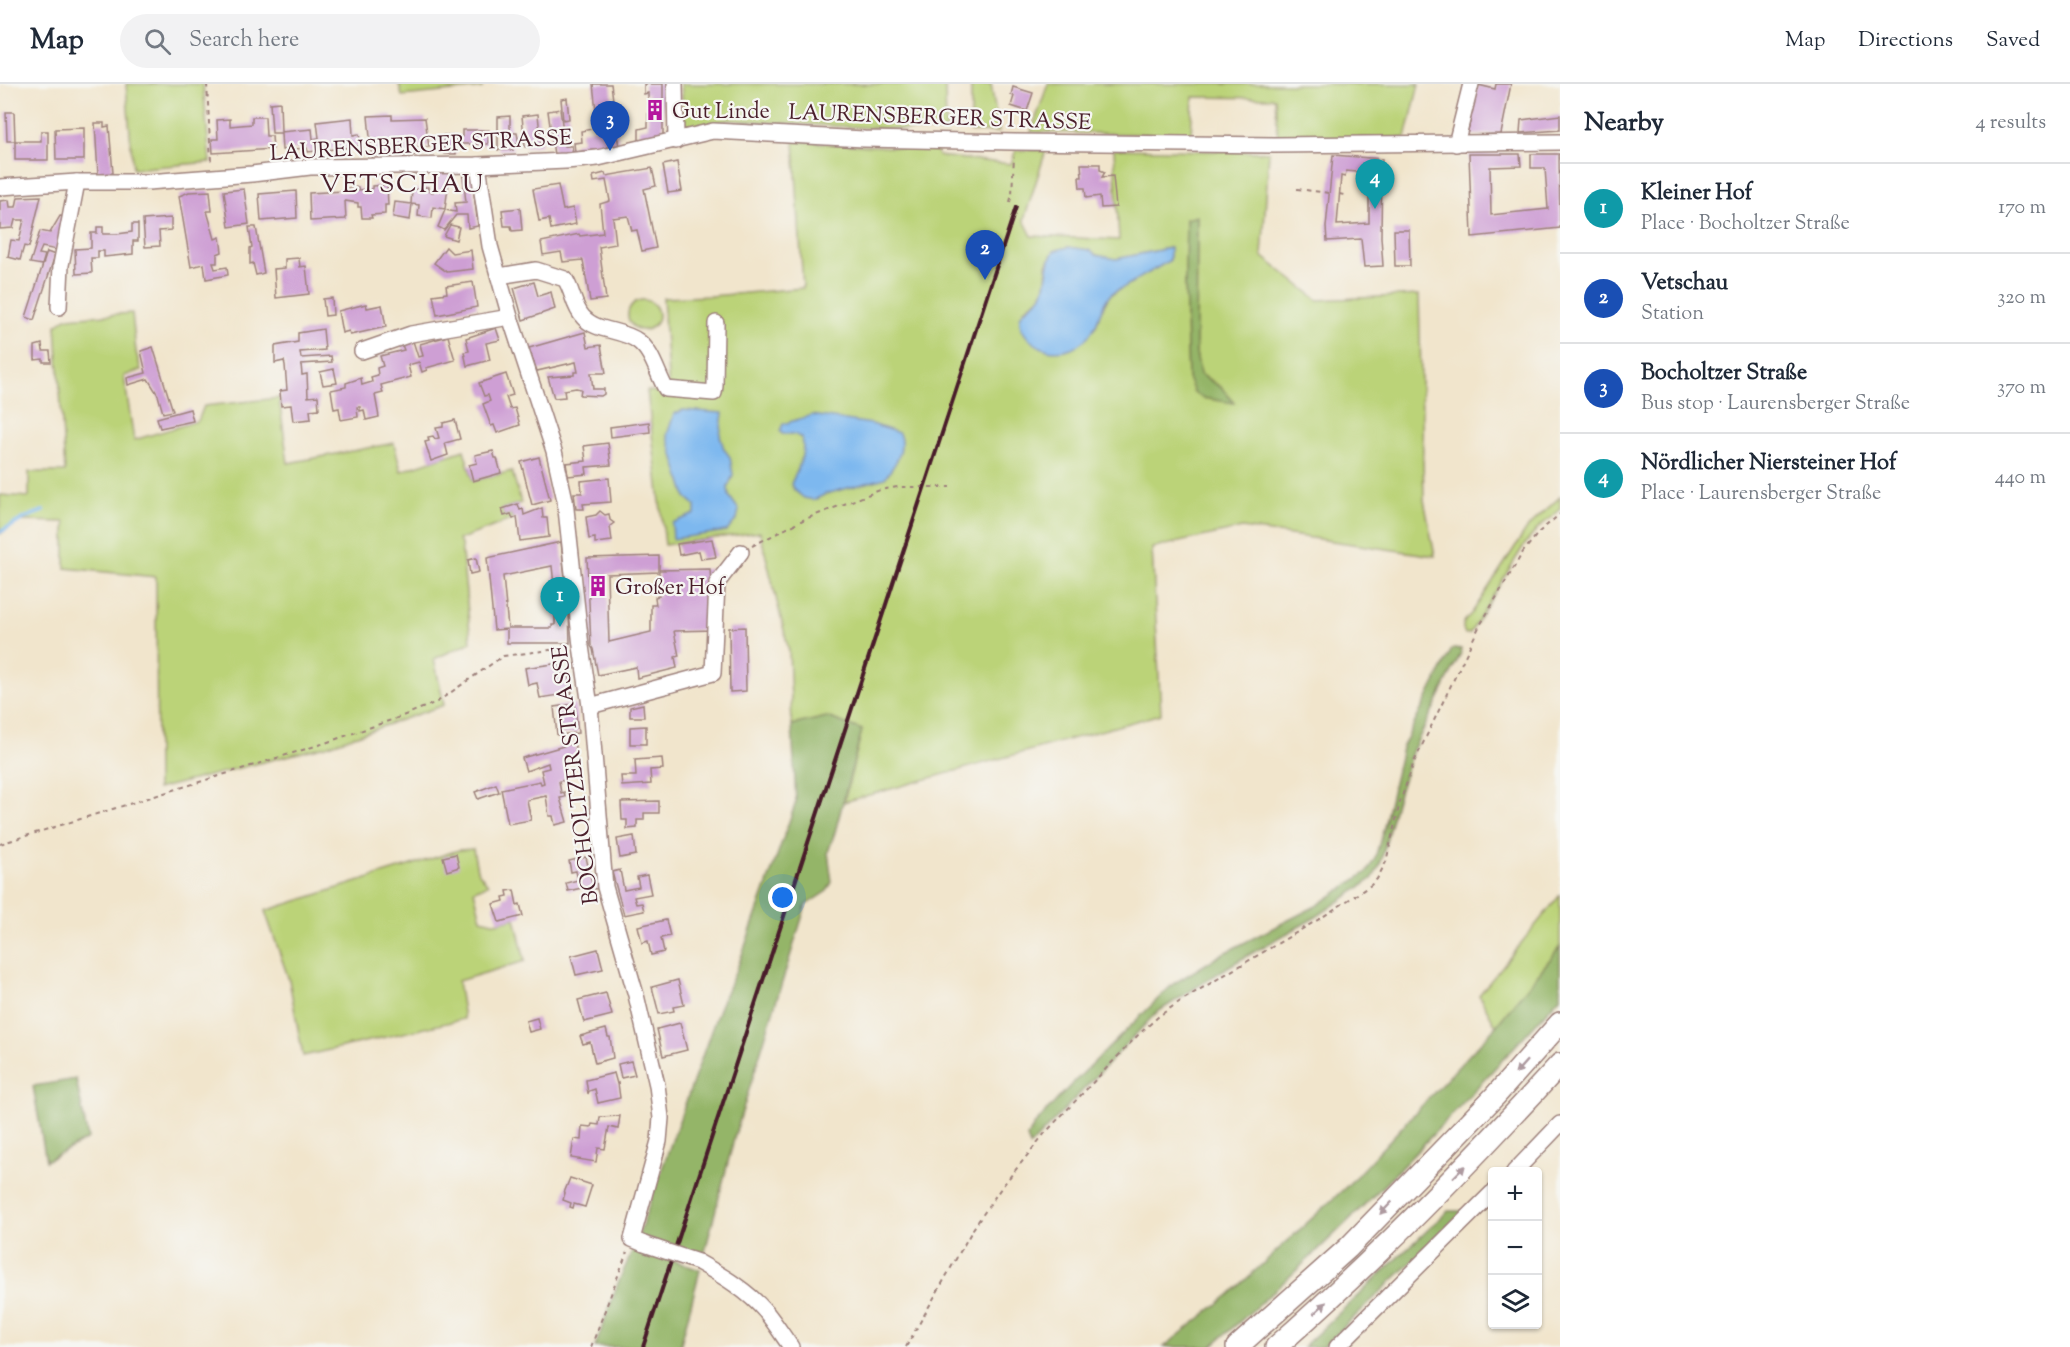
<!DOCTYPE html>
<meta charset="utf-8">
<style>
body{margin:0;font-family:"Sorts Mill Goudy",serif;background:#f2f2f3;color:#1f2937}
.controls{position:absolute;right:18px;bottom:18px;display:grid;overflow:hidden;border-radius:6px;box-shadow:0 2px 4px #0004}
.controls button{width:54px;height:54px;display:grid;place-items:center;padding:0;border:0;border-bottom:2px solid #e0e1e3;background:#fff;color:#1f2937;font:30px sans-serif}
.you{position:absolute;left:783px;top:814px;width:21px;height:21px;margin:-15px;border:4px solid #fff;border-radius:50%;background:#1a73e8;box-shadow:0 0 0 9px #1a73e833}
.badge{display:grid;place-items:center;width:39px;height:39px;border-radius:50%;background:#b5179e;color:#fff;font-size:20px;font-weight:700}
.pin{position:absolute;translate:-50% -50px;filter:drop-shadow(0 2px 3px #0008)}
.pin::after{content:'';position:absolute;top:32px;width:21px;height:18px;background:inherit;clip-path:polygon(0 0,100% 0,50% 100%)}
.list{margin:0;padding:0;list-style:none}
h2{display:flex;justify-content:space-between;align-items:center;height:78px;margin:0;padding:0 24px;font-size:26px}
h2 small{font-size:20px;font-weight:400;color:#747a83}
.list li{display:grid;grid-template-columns:39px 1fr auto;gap:18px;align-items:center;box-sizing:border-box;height:90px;padding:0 24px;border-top:2px solid #e0e1e3}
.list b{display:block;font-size:22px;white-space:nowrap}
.list p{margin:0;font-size:20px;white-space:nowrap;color:#747a83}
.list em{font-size:20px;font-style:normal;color:#747a83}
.icon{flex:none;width:33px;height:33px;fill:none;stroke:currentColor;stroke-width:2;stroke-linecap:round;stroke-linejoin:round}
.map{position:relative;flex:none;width:1560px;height:1263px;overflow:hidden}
header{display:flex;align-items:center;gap:36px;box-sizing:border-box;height:84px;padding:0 30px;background:#fff;border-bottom:2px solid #e0e1e3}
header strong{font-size:28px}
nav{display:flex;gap:33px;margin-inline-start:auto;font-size:21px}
.search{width:420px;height:54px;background:#f2f2f3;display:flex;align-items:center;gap:15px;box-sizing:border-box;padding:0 21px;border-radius:33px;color:#747a83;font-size:22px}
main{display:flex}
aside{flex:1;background:#fff}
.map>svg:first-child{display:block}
.green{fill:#bbd378;stroke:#827952;stroke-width:1.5;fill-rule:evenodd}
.forest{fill:#94b568;stroke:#6f6a4a;stroke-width:1.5}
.water{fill:#7db8ef;stroke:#646c8d;stroke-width:1.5}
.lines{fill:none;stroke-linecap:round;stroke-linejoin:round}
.stream{stroke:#7db8ef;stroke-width:4}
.building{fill:#ce9fd4;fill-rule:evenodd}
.minor-casing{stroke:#9e827c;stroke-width:18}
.highway-casing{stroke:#9e827c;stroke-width:24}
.path{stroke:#9e827c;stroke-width:2;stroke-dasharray:4.5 4.5;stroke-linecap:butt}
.minor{stroke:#fff;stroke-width:15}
.highway{stroke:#fff;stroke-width:21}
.rail{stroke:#4a1f2b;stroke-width:4}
.minor-bridge-casing{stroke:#9e827c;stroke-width:18;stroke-linecap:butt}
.minor-bridge{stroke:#fff;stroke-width:15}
.oneway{fill:#ae9aa0}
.labels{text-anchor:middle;stroke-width:4.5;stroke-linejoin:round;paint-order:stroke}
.poi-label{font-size:22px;fill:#4a1f2b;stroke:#f6f6f2;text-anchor:start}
.street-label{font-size:22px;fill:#4a1f2b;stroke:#f6f6f2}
.quarter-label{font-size:26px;letter-spacing:1.5px;fill:#4a1f2b;stroke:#f6f6f2}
</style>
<header>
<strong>Map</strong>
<div class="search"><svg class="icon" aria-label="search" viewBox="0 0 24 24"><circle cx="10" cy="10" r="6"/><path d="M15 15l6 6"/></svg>Search here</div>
<nav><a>Map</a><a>Directions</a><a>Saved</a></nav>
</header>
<main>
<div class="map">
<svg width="1560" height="1263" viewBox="0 0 1560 1263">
<rect width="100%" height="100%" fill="#f6f6f2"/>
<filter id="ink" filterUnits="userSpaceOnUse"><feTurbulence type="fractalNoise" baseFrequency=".0167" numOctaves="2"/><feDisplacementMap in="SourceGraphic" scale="12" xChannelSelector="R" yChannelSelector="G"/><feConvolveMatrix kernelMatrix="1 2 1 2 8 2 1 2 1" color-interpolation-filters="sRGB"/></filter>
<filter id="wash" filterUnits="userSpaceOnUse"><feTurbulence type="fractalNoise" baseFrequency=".008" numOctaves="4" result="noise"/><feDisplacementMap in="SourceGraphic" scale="24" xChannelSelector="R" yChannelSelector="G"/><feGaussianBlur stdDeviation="1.35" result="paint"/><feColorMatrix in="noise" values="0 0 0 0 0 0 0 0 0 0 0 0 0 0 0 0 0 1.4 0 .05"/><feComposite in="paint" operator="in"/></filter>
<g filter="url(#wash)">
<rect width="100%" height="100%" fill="#f1e5cc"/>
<g class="green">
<polygon points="126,0 203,0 210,78 133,85"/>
<polygon points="399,0 482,0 482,4 402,12"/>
<polygon points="681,0 945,0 946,48 729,36 685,44"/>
<polygon points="971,0 991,0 999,48 971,48"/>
<polygon points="1048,0 1419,0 1406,54 1278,55 1275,14 1193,13 1191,51 1031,48"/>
<path d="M794,57L937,66L938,72L1011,80L1016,66H1046L1024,136L1032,152L1119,156L1114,65L1269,68L1262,172L1318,216L1419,211L1424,416L1435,472L1242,444L1152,464L1161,630L844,718L862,646L827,633L792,641L789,567L760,448L665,461L647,307L669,308L663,214L711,212L803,204ZM1197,133L1196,269L1200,290L1222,304L1188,294L1185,196L1186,135ZM1068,163L1089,166L1096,171L1116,175L1169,164L1170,176L1110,211L1100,229L1096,242L1024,225L1041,213L1046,198L1047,181L1054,167Z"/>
<circle cx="643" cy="231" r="15"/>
<polygon points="132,229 136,268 141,286 124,292 134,356 198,337 204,322 279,314 288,379 394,359 401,387 464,366 473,397 512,387 521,419 502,425 504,432 511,430 513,435 458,456 461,460 471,558 434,575 444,621 326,662 157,705 156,493 65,484 65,438 19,437 0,450 0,411 29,413 29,388 65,388 56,241 66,234"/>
<path d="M1560,413V426L1538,444L1523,463L1470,549L1465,550C1460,540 1465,536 1472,529L1528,443Z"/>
<polygon points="473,765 477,786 488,801 474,806 481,835 496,839 515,834 525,877 458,897 464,935 303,972 289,896 265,827 459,766"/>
<polygon points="1560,811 1560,863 1496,942 1479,911"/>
</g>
<g class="forest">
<polygon points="1197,132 1196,269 1200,290 1222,304 1234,319 1202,314 1194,308 1188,294 1185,196 1186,135"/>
<polygon points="1454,564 1461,565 1461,569 1412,668 1396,718 1380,781 1372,795 1316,833 1231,881 1156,929 1030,1062 1027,1053 1035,1040 1069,1003 1173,900 1222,870 1316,822 1367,788 1375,774 1383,747 1402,664 1451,567"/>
<polygon points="827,633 862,646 835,748 828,768 832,798 827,807 806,821 735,1051 702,1179 637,1155 720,922 738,882 796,718 792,641"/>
<path d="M1560,863V913C1477,1004 1393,1096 1303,1180C1273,1209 1241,1236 1211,1263H1164L1229,1211L1347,1102L1496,942Z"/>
<polygon points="76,995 88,1055 46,1077 33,1002"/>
<polygon points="1448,1127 1465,1127 1323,1263 1303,1263"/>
<polygon points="634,1163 700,1186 680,1263 595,1263 618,1199"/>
</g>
<g class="water">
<path d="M1068,163L1089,166L1096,171L1116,175L1170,164V176C1156,185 1141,193 1126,202C1122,205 1114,207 1110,211C1103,218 1100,231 1096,240C1088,259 1068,270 1048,266C1038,263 1028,256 1023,247C1011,225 1035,224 1042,211C1049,196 1045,181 1054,167Z"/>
<polygon points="683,326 723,329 720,352 724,365 730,373 733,391 728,403 729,412 739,426 737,435 727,447 673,455 672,439 695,430 695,421 686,413 667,351 674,330"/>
<path d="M812,331L872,340L899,349C906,366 895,381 885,394L826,410L814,416L804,414L794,406L791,400C797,386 806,371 802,354L794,350H782L780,347L783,340Z"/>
</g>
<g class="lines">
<polyline class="stream" points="0,448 27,433 43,427"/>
</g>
<g id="blocks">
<g class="building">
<polygon points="593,0 611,0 619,64 575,68 574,59 582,58 581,47 598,44"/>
<polygon points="644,0 663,0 663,51 639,57 639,45 648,43 648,9 644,10"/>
<polygon points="1496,0 1511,0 1501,50 1467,51 1478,1 1495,5"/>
<polygon points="1013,3 1033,9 1027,27 1011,22 1014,12 1011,11"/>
<polygon points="567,14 569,35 563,36 561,15"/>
<polygon points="280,18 281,48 312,45 313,55 319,54 317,38 352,34 353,51 359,50 361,62 308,68 307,64 282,66 281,49 272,49 270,19"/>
<polygon points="560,25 565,62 572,62 573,69 554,71 548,27"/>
<polygon points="6,28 14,28 15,57 41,57 41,47 48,47 48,76 15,76 15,57 7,57"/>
<polygon points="538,30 541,61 525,63 522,32"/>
<polygon points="392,31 392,35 425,34 429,63 416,63 416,71 372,75 368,32"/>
<polygon points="1560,31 1560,46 1520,49 1521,36"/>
<polygon points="510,32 510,49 517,49 519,60 512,61 513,66 498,66 498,33"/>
<polygon points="252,33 265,33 266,52 272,52 273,65 213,69 212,55 218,55 217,36 230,35 230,42 252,40"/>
<polygon points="95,39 104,39 104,43 109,42 113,89 98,90"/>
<polygon points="84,44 84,76 56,76 55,45"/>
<polygon points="462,46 489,46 488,60 459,60 459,53 462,53"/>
<rect x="444" y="51" width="12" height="19"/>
<polygon points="1469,70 1520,70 1521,82 1490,83 1491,131 1548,125 1545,84 1531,84 1531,70 1559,70 1560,144 1472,153"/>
<path d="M1333,71L1382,75L1381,153L1383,182L1364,183L1361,155L1327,157L1326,143ZM1346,87L1369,89V139L1337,141L1341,92L1345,93Z"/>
<polygon points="677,78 682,107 668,109 663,81"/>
<polygon points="1081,80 1100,80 1100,86 1105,88 1102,93 1113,92 1116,123 1101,124 1100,112 1086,114 1085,104 1080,104 1079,93 1082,93"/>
<polygon points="652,84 656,102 644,105 656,164 642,167 637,146 632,147 628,132 613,134 616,160 599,163 606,215 590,217 583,176 563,178 561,168 543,171 541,158 579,150 580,152 603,149 600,120 610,117 606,96 594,98 593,92 605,89 606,92"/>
<polygon points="438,89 450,89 445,125 433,123 432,134 418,132 419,121 412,120 410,136 393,133 395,118 411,120 412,105 424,106 424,103 428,103 428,107 433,108 434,104 436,104"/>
<polygon points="463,92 472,93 478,142 468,144 467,131 456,131 444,146 438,143 445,126 456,128 455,119 466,118"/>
<polygon points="387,101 388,121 385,121 385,130 371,131 372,134 362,134 361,123 358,123 358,119 345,117 346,135 310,137 309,109 344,107 344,104 351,104 358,103 358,106 372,105 372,102"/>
<polygon points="558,101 563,126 573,124 576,140 551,145 549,135 539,137 533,105"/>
<polygon points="244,105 249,140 229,143 224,107"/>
<polygon points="210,107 212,127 207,127 215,155 220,153 222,168 217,170 217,179 213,179 215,185 227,183 228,191 206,195 204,180 191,183 179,112 189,108"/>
<polygon points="296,107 297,134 261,137 259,110"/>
<polygon points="41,112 29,163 24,162 20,176 8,173 11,156 19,157 24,136 15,136 13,144 0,145 0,117 9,116 10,123 16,123 18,113"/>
<polygon points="520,124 522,146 512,147 511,142 504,142 502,126"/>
<polygon points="60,132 66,133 57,166 42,163 39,170 45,171 42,181 30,179 40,147 50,149"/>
<polygon points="171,134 171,146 159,147 160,162 145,163 143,136"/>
<polygon points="132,140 138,140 138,157 133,157 133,170 104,173 104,167 98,167 98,174 91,174 92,189 76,190 75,165 91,164 91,149 97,149 97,143 103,143 103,150 117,150 132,148"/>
<polygon points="450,141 459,143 456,156 444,152"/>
<polygon points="249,143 256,143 264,189 256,191 253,179 250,180 250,164 252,163"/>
<polygon points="1394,146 1409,146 1410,182 1395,182"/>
<polygon points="446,163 452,169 471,166 473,185 447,188 434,179"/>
<polygon points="47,168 55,171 34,236 26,233"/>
<polygon points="299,174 300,183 306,182 309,210 276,214 274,185 285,184 285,175"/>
<polygon points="473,198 477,223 437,231 433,211 447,209 446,202"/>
<polygon points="534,198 538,212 551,208 555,225 523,236 514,204"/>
<polygon points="332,214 333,231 325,232 323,215"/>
<polygon points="366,220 367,224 382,221 386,243 350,251 349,247 342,249 338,227"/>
<polygon points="496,244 500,256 486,259 490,276 467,282 464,268 469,267 466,254"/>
<polygon points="323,245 325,266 300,268 301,274 331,272 332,278 301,280 302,291 307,290 308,313 318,312 319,325 310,326 311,335 293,337 291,321 281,322 280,307 287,306 285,281 284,277 275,279 275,262 298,258 298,249"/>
<polygon points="585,248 588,263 601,261 606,289 591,289 593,305 604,305 604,310 601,312 580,311 581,305 576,304 564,306 565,313 554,314 548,293 574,291 574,288 578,288 576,278 537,287 529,264"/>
<polygon points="448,252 455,276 426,284 427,286 422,288 419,278 408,281 411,293 381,301 383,309 375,311 379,333 366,336 364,326 360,327 360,323 357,323 358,333 341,336 339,324 334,325 331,306 346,303 346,299 361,294 362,301 372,298 371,293 378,291 377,284 383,282 380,272 404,266 402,261 413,257 418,273 423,272 420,260"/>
<polygon points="42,260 43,267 50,267 51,278 43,278 43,275 35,276 35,262"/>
<polygon points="153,263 173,327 163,329 158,311 148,295 128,301 127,294 146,289 141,267"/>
<polygon points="334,285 337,299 323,301 320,288"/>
<polygon points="506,290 513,311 506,313 510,325 515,324 520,341 497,349 494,341 491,342 483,320 490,317 488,311 484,312 479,299"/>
<polygon points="190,325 193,337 160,344 157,334"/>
<polygon points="455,336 460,355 445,359 448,371 431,377 425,358 429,357 428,353 433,352 435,355 439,354 436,344 443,343 443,339"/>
<polygon points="649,338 650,348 611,353 610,343"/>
<polygon points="608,359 611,381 586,383 587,390 568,392 566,379 586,377 584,362"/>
<polygon points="493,367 495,374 497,374 501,389 473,397 469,381 477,379 475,371"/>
<polygon points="539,373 550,416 532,421 521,378"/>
<polygon points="609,394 611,418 583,420 584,425 576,425 574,409 582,409 581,397"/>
<polygon points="518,420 520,426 523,425 524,431 542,424 543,434 547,434 549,453 520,457 517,433 513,435 511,430 504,432 502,425"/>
<polygon points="600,427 605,431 609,430 610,436 614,439 610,442 612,457 595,459 595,454 589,455 586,433 596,431"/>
<polygon points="712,455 716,473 701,475 699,467 679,471 677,460"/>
<path d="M561,458L569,529L570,559H507V545L494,546L487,474ZM552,482L557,530H555V541H552V544H508L503,492Z"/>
<path d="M659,472V486L710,485L714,546L674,547L679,572L675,573L677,584L637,594L636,583L598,591L593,565L591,562L587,474ZM659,486V512L655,513L656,521H651V548L609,558L607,490L659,488Z"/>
<polygon points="476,474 479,488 470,490 468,476"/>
<polygon points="745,543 746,607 730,608 729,544"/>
<polygon points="560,579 563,594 570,593 572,609 540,614 537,599 528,601 525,584"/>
<polygon points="575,620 578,649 557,651 554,623"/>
<polygon points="643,620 644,633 630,633 630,623"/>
<polygon points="646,642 646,660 630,660 630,643"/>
<polygon points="574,659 577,671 563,674 565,696 559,697 561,709 564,708 565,713 560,714 567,738 555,741 553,732 549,732 546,712 527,716 531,736 508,740 501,705 540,697 541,700 544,699 541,686 549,684 548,679 526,687 522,674"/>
<polygon points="662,674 663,685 650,686 651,700 622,702 621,692 636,692 635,676"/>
<polygon points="496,700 499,708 478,715 475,708"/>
<polygon points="659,717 659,729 644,729 644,736 637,736 637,744 627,745 627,736 622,736 621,718"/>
<polygon points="634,752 636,771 620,774 617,755"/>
<polygon points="456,770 459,783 447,787 443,773"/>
<polygon points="586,773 592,799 598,798 599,804 586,807 586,803 568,807 566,799 578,796 576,787 571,788 569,777"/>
<polygon points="620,786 624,806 639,803 637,793 647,791 651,810 634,813 636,820 642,819 644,827 624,831 612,788"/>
<polygon points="514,806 517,821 520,820 523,832 499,838 493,820 504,817 503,813 508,812 507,807"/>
<polygon points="666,836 670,852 661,854 664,868 651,871 648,857 642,859 638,842"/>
<polygon points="598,865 603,885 576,891 571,872"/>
<polygon points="678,896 684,921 673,923 674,927 659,930 652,903"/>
<polygon points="606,909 612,931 584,938 578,916"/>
<polygon points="537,934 540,945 529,948 526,937"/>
<polygon points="680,939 687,966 663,972 657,945"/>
<polygon points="606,945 608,953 610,953 613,974 595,979 590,958 583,960 580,952"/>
<polygon points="631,977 635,991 621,994 618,980"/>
<polygon points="614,989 617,1000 618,999 620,1014 598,1019 595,1005 589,1007 588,1010 586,996"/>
<polygon points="620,1032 618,1045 609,1043 605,1065 598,1064 596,1078 571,1074 574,1055 581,1056 582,1042 591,1043 592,1040 599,1041 600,1033"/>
<polygon points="570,1094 592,1101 585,1123 574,1120 573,1124 570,1123 571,1119 563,1116 565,1109 564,1109"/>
</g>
</g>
</g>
<g filter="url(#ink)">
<use href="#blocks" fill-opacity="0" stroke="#9e827c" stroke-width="1.5"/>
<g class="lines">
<defs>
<g id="minor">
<polyline points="675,0 676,57"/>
<polyline points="1456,60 1471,0"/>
<polyline points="478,81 490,162 510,233 554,367 565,416 581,562 590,622 605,803 636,911 657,1001 661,1034 659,1057 632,1155 644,1160"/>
<polyline points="0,103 77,98 148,98 252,90 310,83 478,81 566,77 598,74 713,47 864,55 1014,58 1274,61 1560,58"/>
<path d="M499,192L536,186L565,195C573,207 573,222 583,233C596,248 622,245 638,257C653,268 657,290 666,305L714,309L715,302L716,239"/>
<polyline points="59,223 61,181 77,98"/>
<polyline points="362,267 411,250 510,233"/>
<polyline points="590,622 713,589 717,499 741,468"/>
<polyline points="1514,1088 1560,1040"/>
<path d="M698,1178C723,1192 748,1207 766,1228C775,1239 783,1252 791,1263"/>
<polyline points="1337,1263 1492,1109"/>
</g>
<g id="highway">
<polyline points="1237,1263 1348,1164 1495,1012 1560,939"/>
<path d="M1276,1263C1376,1175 1470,1079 1560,980"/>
</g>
</defs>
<use href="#minor" class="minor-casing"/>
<use href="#highway" class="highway-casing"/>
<g class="path">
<polyline points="207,0 211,78"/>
<polyline points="1297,105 1329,109"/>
<polyline points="1339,110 1344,111"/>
<polyline points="1010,118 1012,110 1014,73"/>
<polyline points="752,462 803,436 880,406 898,403 950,403"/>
<polyline points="0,760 325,659 400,633 437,618 503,572 566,564"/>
<polyline points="591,1263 627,1168"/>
<polyline points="906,1263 973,1145 1001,1104 1045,1049 1137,952 1159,932 1182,916 1321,834 1371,801 1377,795 1386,778 1400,718 1414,678 1479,543 1523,468 1539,448 1560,430"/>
</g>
<use href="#minor" class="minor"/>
<use href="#highway" class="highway"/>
<polyline class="rail" points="643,1263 1016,123"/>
<defs>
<polyline id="minor-bridge" points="644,1160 698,1178"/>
</defs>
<use href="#minor-bridge" class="minor-bridge-casing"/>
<use href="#minor-bridge" class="minor-bridge"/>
</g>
<defs><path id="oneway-solid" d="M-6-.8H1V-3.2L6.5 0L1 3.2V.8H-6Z" transform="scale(1.5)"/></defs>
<g class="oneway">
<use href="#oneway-solid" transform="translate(1521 983) rotate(132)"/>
<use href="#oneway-solid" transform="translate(1459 1088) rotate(-45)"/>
<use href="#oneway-solid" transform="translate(1386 1124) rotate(134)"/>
<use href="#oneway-solid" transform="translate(1320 1224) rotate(-43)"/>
</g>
</g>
<defs>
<symbol id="building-bare" viewBox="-9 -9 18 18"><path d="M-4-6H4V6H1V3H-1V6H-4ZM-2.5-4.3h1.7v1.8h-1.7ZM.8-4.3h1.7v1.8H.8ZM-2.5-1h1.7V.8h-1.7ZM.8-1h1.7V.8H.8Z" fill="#b5179e" stroke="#f6f6f2" stroke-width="2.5" paint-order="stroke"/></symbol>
</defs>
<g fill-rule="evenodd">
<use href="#building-bare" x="640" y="11" width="30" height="30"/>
<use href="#building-bare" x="583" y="487" width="30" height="30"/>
</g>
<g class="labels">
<g class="poi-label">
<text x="672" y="34">Gut Linde</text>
<text x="615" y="510">Großer Hof</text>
</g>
<g class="street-label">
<text transform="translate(940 32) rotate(2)" y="8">LAURENSBERGER STRASSE</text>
<text transform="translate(421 60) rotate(-3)" y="8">LAURENSBERGER STRASSE</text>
<text transform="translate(574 691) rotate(-97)" y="8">BOCHOLTZER STRASSE</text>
</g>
<g class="quarter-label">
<text x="402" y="108">VETSCHAU</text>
</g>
</g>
</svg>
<div class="controls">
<button>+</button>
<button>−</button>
<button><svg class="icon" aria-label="layers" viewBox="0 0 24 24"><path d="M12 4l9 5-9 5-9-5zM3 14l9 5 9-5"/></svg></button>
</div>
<div class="you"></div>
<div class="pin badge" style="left:560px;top:543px;background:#0f9aa8">1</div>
<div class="pin badge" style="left:985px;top:196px;background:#1a4fb4">2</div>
<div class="pin badge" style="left:610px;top:67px;background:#1a4fb4">3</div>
<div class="pin badge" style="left:1375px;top:125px;background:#0f9aa8">4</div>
</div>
<aside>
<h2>Nearby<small>4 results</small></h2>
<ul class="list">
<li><span class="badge" style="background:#0f9aa8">1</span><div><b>Kleiner Hof</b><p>Place · Bocholtzer Straße</p></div><em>170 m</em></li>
<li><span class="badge" style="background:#1a4fb4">2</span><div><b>Vetschau</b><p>Station</p></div><em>320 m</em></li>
<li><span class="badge" style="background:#1a4fb4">3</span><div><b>Bocholtzer Straße</b><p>Bus stop · Laurensberger Straße</p></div><em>370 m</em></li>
<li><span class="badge" style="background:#0f9aa8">4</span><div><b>Nördlicher Niersteiner Hof</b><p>Place · Laurensberger Straße</p></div><em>440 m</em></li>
</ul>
</aside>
</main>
